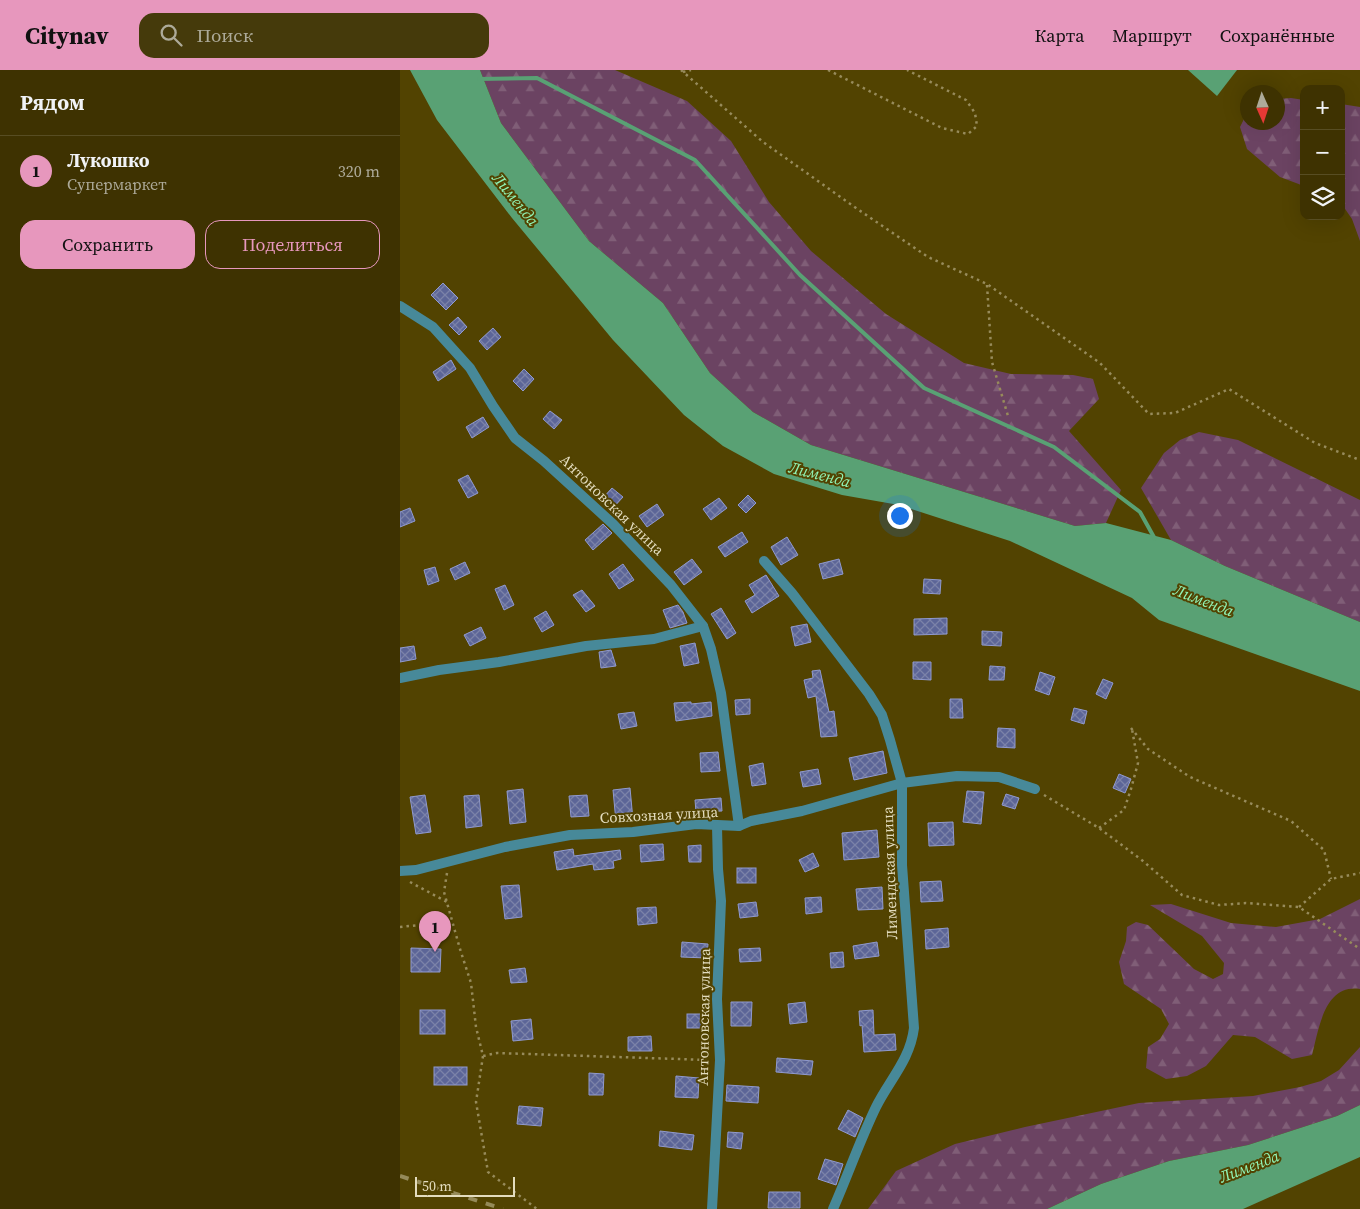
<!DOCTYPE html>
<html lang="ru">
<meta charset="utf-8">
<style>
body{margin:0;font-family:"Source Serif 4",serif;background:#453a0b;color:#f1f3f6}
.controls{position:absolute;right:15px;top:15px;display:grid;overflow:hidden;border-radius:10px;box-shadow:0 5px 20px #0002}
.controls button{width:45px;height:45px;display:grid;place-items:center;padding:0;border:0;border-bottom:1px solid #574d23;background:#3e3201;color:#f1f3f6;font:25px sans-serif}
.compass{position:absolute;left:840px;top:15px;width:45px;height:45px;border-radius:50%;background:#3e3201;box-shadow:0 5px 20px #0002;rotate:177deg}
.scale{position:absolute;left:15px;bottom:12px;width:100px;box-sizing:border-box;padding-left:5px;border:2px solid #e3dcbe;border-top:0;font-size:14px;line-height:18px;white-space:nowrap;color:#e3dcbe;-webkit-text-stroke:4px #524301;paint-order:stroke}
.you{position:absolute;left:499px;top:445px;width:18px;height:18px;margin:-12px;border:4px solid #fff;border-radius:50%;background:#1a73e8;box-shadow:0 0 0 8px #1a73e833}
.badge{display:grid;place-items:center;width:32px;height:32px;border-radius:50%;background:#e797bd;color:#111;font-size:16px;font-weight:700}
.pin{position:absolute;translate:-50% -41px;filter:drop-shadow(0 1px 2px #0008)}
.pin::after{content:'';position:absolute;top:26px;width:18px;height:15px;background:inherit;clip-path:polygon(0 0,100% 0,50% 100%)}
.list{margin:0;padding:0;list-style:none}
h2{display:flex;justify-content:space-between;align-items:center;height:65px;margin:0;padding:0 20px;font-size:21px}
h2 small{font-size:16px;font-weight:400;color:#adaa99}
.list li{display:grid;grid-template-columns:32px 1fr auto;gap:15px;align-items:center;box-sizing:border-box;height:70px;padding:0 20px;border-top:1px solid #574d23}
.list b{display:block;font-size:19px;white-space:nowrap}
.list p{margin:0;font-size:16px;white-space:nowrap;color:#adaa99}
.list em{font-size:16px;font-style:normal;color:#adaa99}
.actions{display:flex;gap:10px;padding:15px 20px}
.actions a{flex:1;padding:11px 0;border:1px solid #e797bd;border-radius:15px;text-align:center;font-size:18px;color:#e797bd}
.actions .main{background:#e797bd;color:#111}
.icon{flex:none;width:28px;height:28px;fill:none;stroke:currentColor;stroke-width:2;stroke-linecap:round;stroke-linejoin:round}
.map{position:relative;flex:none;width:960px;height:1139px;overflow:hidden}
header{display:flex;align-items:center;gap:30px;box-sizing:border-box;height:70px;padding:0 25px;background:#e797bd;color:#111}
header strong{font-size:24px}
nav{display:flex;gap:28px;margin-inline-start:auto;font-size:18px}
.search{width:350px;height:45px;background:#453a0b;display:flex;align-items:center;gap:12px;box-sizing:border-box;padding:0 18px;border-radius:15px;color:#adaa99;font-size:19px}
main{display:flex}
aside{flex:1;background:#3e3201}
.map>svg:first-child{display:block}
.forest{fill:url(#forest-firs)}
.water{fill:#59a174}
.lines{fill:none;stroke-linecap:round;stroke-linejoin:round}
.stream{stroke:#59a174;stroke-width:4}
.building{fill:url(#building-cross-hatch);stroke:#909ad0}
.path{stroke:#978b5b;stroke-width:2.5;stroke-dasharray:2.5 4;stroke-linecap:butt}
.street{stroke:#478999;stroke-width:10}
.rail{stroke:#958a59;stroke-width:4;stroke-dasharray:9 9;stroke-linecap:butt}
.labels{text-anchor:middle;stroke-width:4;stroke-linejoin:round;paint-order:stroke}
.street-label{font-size:15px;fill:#e3dcbe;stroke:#524301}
.water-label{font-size:16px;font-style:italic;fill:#91f5b7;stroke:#524301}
</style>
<header>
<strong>Citynav</strong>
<div class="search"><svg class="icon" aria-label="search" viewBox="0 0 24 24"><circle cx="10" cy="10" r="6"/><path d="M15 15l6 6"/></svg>Поиск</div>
<nav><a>Карта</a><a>Маршрут</a><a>Сохранённые</a></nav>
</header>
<main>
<aside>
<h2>Рядом<small></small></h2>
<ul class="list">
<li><span class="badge">1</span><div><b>Лукошко</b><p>Супермаркет</p></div><em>320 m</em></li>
</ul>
<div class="actions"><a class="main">Сохранить</a><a>Поделиться</a></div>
</aside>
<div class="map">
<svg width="960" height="1139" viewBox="0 0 960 1139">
<defs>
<pattern id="forest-firs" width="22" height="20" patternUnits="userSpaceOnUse" patternTransform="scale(1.25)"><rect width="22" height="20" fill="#6b4362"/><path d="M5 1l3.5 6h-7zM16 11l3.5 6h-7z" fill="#805e77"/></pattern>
<pattern id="building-cross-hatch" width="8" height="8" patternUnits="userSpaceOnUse" patternTransform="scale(1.25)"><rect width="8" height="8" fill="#5c6597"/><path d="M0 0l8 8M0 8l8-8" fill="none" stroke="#7b82a8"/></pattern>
</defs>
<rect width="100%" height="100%" fill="#524301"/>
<g class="forest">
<polygon points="80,0 215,0 287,31 331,71 369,132 411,181 486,244 564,293 611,304 673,305 693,309 699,329 669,361 721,420 706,453 675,456 411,375 353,342 310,303 263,233 189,171 101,53"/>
<polygon points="891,28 904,30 904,116 880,107 847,79 840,57 847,43 848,52 878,52 878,29"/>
<polygon points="941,34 960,37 960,171 952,149 941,133"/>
<polygon points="799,362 838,370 960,430 960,552 825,496 771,470 741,418 764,383 780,370"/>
<path d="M960,829V919C924,914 919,959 912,985L892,989L855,967L833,965L806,996L787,1006L766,1009L746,998L748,977L760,969L769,954L761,939L724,914L719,892L726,871L727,857L736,852L748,855L794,899L813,909L823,904L824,893L802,866L750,835L771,834L831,853L876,857L920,849Z"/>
<polygon points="960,977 960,1035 937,1046 848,1075 769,1091 701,1114 647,1139 468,1139 496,1101 555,1074 625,1057 739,1033 853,1026 900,1017 921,1011 939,1000"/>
</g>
<g class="water">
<polygon points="10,0 80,0 101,53 189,171 263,233 310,303 353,342 411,375 675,456 706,453 771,470 825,496 960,552 960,621 759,550 732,528 610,471 499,435 442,425 374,404 323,376 284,345 213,270 112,148 37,50"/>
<polygon points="788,0 837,0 817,26"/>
<polygon points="960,1035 960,1087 843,1139 647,1139 701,1114 769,1091 848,1075 937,1046"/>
</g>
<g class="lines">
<polyline class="stream" points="79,9 137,8 295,90 400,205 524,318 654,377 740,442 755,469"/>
</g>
<g class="building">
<polygon points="43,213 58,228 46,240 31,225"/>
<polygon points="58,247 67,257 59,265 49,255"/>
<polygon points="93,258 101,267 87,280 79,271"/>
<polygon points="51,290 56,299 38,311 33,302"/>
<polygon points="124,299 134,309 123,321 113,311"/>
<polygon points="150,341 162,350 154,359 143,349"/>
<polygon points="83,347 89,357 72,368 66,357"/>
<polygon points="68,405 78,423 68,428 58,410"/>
<polygon points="212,418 223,427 212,439 202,429"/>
<polygon points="348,425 356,433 346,443 338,435"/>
<polygon points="319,428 327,438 311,450 303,439"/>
<polygon points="257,434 264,445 247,457 239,446"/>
<polygon points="10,438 15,451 0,457 0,442"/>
<polygon points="203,454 212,463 193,480 185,470"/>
<polygon points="342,462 348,472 325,487 318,477"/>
<polygon points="387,467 398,485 381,495 371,477"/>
<polygon points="292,489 302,502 284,515 274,502"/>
<polygon points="439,489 443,504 423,509 419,494"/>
<polygon points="65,492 70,503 55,510 50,499"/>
<polygon points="223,494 234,510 219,519 209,504"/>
<polygon points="35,497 39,511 28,515 24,500"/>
<polygon points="366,505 379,526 352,543 345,531 355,525 349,515"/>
<polygon points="524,509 541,510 540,524 523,523"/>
<polygon points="105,515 114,535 104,540 95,519"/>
<polygon points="182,520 195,536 186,542 173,525"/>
<polygon points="278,535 283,542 287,553 270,558 263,540"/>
<polygon points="321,538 336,563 327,569 311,544"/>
<polygon points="146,541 154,555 142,562 134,548"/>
<polygon points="547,548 547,564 514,565 514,549"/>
<polygon points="407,554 411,572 395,576 391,557"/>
<polygon points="81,557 86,568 70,576 64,565"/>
<polygon points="582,561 602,562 601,576 582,575"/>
<polygon points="295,573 299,593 284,596 280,576"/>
<polygon points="14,576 16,589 0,592 0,578"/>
<polygon points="211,580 216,596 201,598 199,582"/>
<polygon points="513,592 531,592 531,610 513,609"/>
<polygon points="590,596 605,597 604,610 589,610"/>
<polygon points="420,600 429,642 434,641 437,666 421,667 416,626 408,628 404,610 413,608 412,601"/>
<polygon points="640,602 655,607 649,625 635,620"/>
<polygon points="703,609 713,613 706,629 696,624"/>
<polygon points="350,629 350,644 336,645 335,630"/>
<polygon points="550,629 562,629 563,648 550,648"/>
<polygon points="291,632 291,634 311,632 312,646 276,651 274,633"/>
<polygon points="674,638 687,641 684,654 671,650"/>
<polygon points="234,642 237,656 221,659 218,644"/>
<polygon points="598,658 615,659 615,678 597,677"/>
<polygon points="483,681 487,703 454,710 449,688"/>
<polygon points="318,682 320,701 301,702 300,683"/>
<polygon points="363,693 366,714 352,716 349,696"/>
<polygon points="418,699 421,714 403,717 400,702"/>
<polygon points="719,704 731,709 725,723 713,718"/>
<polygon points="230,718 233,750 216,752 213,720"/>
<polygon points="123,719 126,752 110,754 107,721"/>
<polygon points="567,721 584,722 581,754 563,752"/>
<polygon points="606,724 619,728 615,739 602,735"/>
<polygon points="25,725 31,762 16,764 10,727"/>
<polygon points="79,725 82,756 66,758 64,726"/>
<polygon points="187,725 189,746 171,747 169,726"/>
<polygon points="321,728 322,741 296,742 295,730"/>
<polygon points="553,752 554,775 529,776 528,753"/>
<polygon points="477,760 479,787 444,790 442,763"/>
<polygon points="263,774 264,790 241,792 240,775"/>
<polygon points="301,775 301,792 289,792 288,776"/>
<polygon points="173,779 174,786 220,780 221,789 213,791 214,798 194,800 193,794 157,800 154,782"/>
<polygon points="413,783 419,796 405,802 399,790"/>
<rect x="337" y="798" width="19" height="15"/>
<polygon points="541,811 543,831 521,832 520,812"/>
<polygon points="119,815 122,847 105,849 101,816"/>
<polygon points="482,817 483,839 458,840 456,819"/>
<polygon points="421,827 422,842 406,844 405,828"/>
<polygon points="356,832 358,846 340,848 338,834"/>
<polygon points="256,837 257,853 238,855 237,838"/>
<polygon points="548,858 549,877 526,879 525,860"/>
<polygon points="282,872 308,874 307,888 281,887"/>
<polygon points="477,872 479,886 455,889 453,876"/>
<polygon points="11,878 41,879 40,902 11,902"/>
<polygon points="360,878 361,891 340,892 339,879"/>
<polygon points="443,882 444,897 431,898 430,883"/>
<polygon points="125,898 127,912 111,913 109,900"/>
<polygon points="331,932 352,932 351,956 331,956"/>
<polygon points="405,932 407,952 390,954 388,934"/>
<rect x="20" y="940" width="25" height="24"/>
<polygon points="473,940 474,965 495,964 496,980 464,982 462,955 460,956 459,941"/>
<rect x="287" y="944" width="16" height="14"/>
<polygon points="131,949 133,969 113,971 111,951"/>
<polygon points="251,966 252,981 228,981 228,967"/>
<polygon points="377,988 413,991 411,1005 376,1002"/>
<rect x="34" y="997" width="33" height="18"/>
<polygon points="189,1003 204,1004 203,1025 189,1025"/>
<polygon points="276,1006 299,1008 298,1028 275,1027"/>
<polygon points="327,1015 359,1017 358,1033 326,1031"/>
<polygon points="119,1036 143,1038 141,1056 117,1054"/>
<polygon points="448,1040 463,1048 455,1067 438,1059"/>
<polygon points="260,1061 294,1065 292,1080 259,1076"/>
<polygon points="328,1062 343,1063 341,1079 327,1077"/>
<polygon points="425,1089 443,1094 436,1115 418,1109"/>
<polygon points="369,1122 400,1122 400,1138 368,1138"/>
</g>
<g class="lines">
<g class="path">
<polyline points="281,0 363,72 456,138 528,187 587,214 700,293 749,344 775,343 829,319 915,373 960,390"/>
<polyline points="428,0 542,58 568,64 577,56 575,43 566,30 507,0"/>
<polyline points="283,2 291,0"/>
<polyline points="587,215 592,292 608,346"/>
<polyline points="731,658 748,679 790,707 891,751 924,780 931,809"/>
<polyline points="644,725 699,758 743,791 782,825 819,835 846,833 899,837 960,879"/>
<polyline points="699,758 724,740 731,719 738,693 732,659"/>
<polyline points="47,803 44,822 60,879 71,913 76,957 83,986 97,983 308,990"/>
<polyline points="10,812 47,832"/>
<polyline points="899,837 931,809 960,803"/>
<polyline points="0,857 40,853 51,848"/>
<polyline points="83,986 76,1032 88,1102 137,1139"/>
</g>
<g class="street">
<polyline points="0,236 33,257 70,298 93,336 115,368 144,391 213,454 271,515 303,556 311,579 321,623 339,756"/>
<path d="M364,491L392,523L469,624L482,645L490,670L502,713V795L514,958C510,990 490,1009 476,1037C460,1070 448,1105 433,1139"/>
<polyline points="0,608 39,600 99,592 186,576 254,569 303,556"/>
<polyline points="0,801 16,800 105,777 170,765 233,762 296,754 339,756 351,751 402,741 502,713 557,706 599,707 635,719"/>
<polyline points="312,1139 320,990 317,929 321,831 318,799 317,756"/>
</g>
<polyline class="rail" points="0,1106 103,1139"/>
</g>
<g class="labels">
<g class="street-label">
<text transform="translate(212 435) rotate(44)" y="5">Антоновская улица</text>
<text transform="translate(259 745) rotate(-3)" y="5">Совхозная улица</text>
<text transform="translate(490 803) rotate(-92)" y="5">Лимендская улица</text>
<text transform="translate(304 947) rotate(-89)" y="5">Антоновская улица</text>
</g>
<g class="water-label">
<text transform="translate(116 129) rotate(51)" y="6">Лименда</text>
<text transform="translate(420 404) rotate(14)" y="6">Лименда</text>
<text transform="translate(804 530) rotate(21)" y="6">Лименда</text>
<text transform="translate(849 1096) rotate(-21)" y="6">Лименда</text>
</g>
</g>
</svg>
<div class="controls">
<button>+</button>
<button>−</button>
<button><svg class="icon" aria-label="layers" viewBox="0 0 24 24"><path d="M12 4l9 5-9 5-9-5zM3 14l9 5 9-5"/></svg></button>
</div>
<svg class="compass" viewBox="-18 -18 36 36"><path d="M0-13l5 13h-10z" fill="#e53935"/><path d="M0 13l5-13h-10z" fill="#adaa99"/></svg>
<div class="scale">50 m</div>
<div class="you"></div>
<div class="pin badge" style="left:35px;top:882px">1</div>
</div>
</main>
